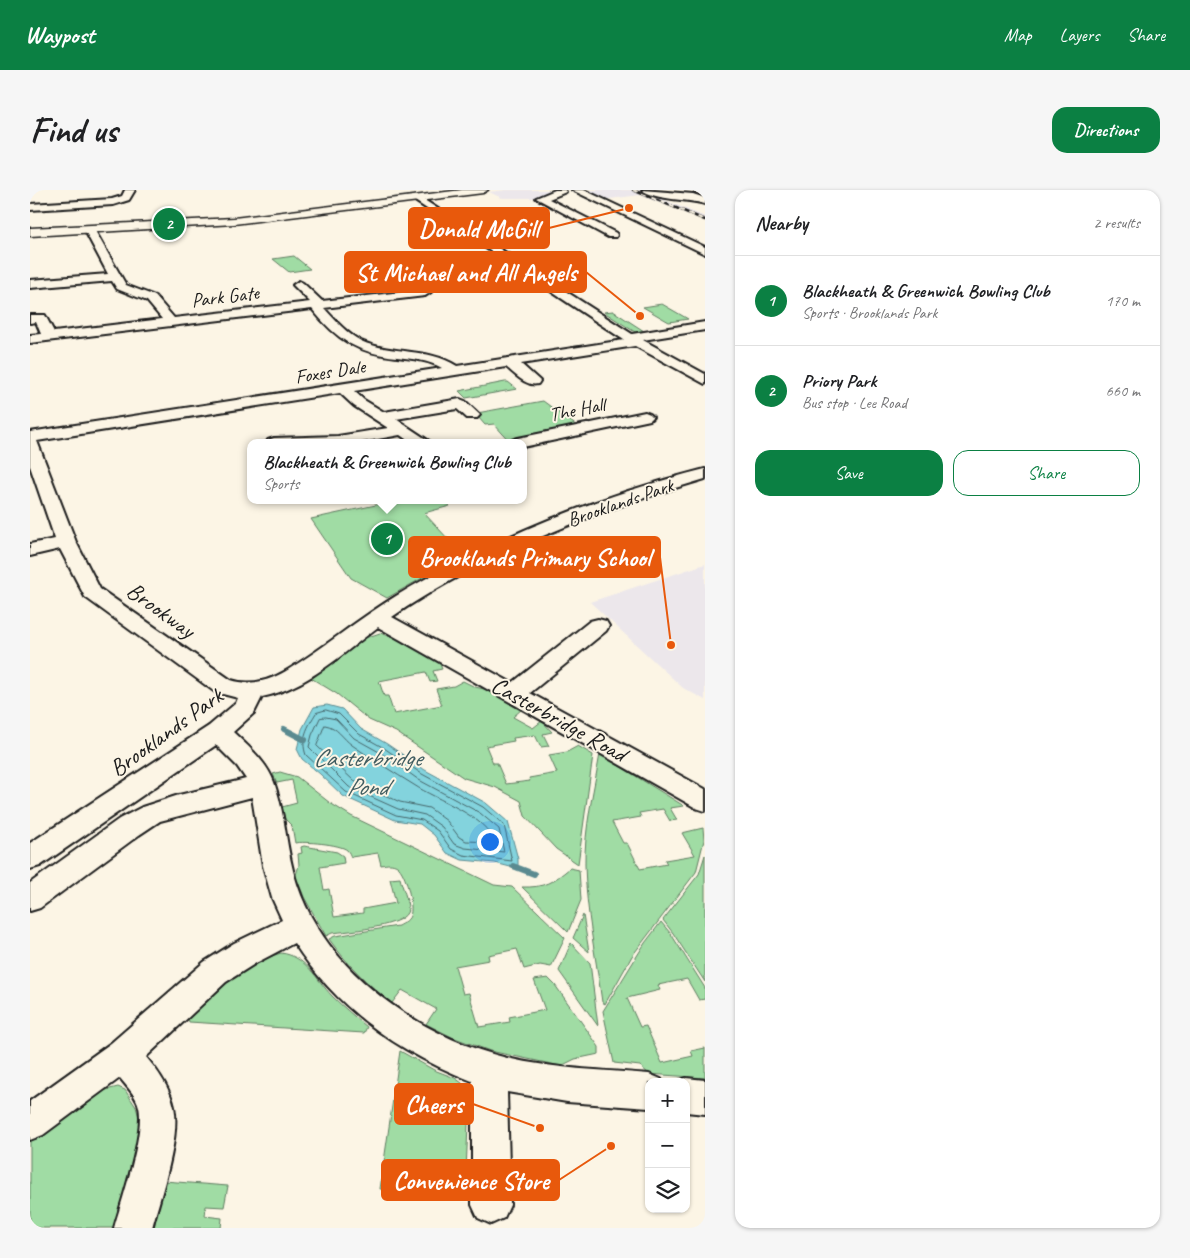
<!DOCTYPE html>
<meta charset="utf-8">
<style>
body{margin:0;font-family:Caveat,sans-serif;background:#f6f6f6;color:#202124}
.controls{position:absolute;right:15px;bottom:15px;display:grid;overflow:hidden;border-radius:10px;box-shadow:0 1px 4px #0004}
.controls button{width:45px;height:45px;display:grid;place-items:center;padding:0;border:0;border-bottom:1px solid #e0e0e0;background:#fff;color:#202124;font:25px sans-serif}
.you{position:absolute;left:459px;top:651px;width:18px;height:18px;margin:-12px;border:4px solid #fff;border-radius:50%;background:#1a73e8;box-shadow:0 0 0 8px #1a73e833}
.badge{display:grid;place-items:center;width:32px;height:32px;border-radius:50%;background:#0b8043;color:#fff;font-size:16px;font-weight:700}
.pin{position:absolute;translate:-50% -50%;border:2px solid #fff;box-shadow:0 1px 5px #0006}
.popup{position:absolute;left:217px;top:249px;width:280px;height:65px;box-sizing:border-box;display:grid;place-content:center;border-radius:10px;background:#fff;filter:drop-shadow(0 1px 4px #0005);font-size:16px;white-space:nowrap;color:#757577}
.popup b{font-size:19px;color:#202124}
.popup::after{content:'';position:absolute;left:50%;top:100%;margin-left:-10px;border:10px solid transparent;border-top-color:#fff}
.list{margin:0;padding:0;list-style:none}
h2{display:flex;justify-content:space-between;align-items:center;height:65px;margin:0;padding:0 20px;font-size:21px}
h2 small{font-size:16px;font-weight:400;color:#757577}
.list li{display:grid;grid-template-columns:32px 1fr auto;gap:15px;align-items:center;box-sizing:border-box;height:90px;padding:0 20px;border-top:1px solid #e0e0e0}
.list b{display:block;font-size:19px;white-space:nowrap}
.list p{margin:0;font-size:16px;white-space:nowrap;color:#757577}
.list em{font-size:16px;font-style:normal;color:#757577}
.actions{display:flex;gap:10px;padding:15px 20px}
.actions a{flex:1;padding:11px 0;border:1px solid #0b8043;border-radius:15px;text-align:center;font-size:18px;color:#0b8043}
.actions .main{background:#0b8043;color:#fff}
.icon{flex:none;width:28px;height:28px;fill:none;stroke:currentColor;stroke-width:2;stroke-linecap:round;stroke-linejoin:round}
.map{position:relative;flex:none;width:675px;height:1038px;overflow:hidden;border-radius:15px}
header{display:flex;align-items:center;gap:30px;box-sizing:border-box;height:70px;padding:0 25px;background:#0b8043;color:#fff}
header strong{font-size:24px}
nav{display:flex;gap:28px;margin-inline-start:auto;font-size:18px}
.intro{display:flex;align-items:center;justify-content:space-between;box-sizing:border-box;height:120px;padding:0 30px}
h1{margin:0;font-size:35px}
.button{padding:12px 22px;border-radius:15px;background:#0b8043;color:#fff;font-size:18px;font-weight:700}
main{display:flex;gap:30px;padding:0 30px}
aside{flex:1;background:#fff;border-radius:15px;box-shadow:0 1px 4px #0004}
.map>svg:first-child{display:block}
.built{fill:#ece7eb}
.green{fill:#a0dca4;stroke:#5e7c60}
.water{fill:#83d3dd;stroke:#5a8a90}
.lines{fill:none;stroke-linecap:round;stroke-linejoin:round}
.shore{stroke:#456569;stroke-width:1}
.stream{stroke:#5a8a90;stroke-width:6}
.street-casing{stroke:#1c1c1c;stroke-width:4}
.secondary-casing{stroke:#1c1c1c;stroke-width:3}
.street{fill:#fcf5e5;fill-rule:evenodd}
.secondary{fill:#fcf5e5;fill-rule:evenodd}
.rail-casing{stroke:#1c1c1c;stroke-width:2.5}
.rail{stroke:#fcf5e5;stroke-width:2;stroke-dasharray:5;stroke-linecap:butt}
.labels{text-anchor:middle;stroke-width:4;stroke-linejoin:round;paint-order:stroke}
.far-street-label{font-size:20px;fill:#1c1c1c;stroke:#fcf5e5}
.street-label{font-size:24px;fill:#1c1c1c;stroke:#fcf5e5}
.water-label{font-size:25px;font-style:italic;fill:#405c60;stroke:#fcf5e5}
.leader{fill:none;stroke:#e8590c;stroke-width:2}
.callout-dot{fill:#e8590c;stroke:#fcf5e5;stroke-width:2}
.callout{fill:#e8590c;stroke:#e8590c;stroke-width:2}
.callout-label{font-size:25px;text-anchor:middle;font-weight:bold;fill:#fff}
</style>
<header>
<strong>Waypost</strong>
<nav><a>Map</a><a>Layers</a><a>Share</a></nav>
</header>
<div class="intro"><h1>Find us</h1><a class="button">Directions</a></div>
<main>
<div class="map">
<svg width="675" height="1038" viewBox="0 0 675 1038">
<rect width="100%" height="100%" fill="#fcf5e5"/>
<filter id="ink" filterUnits="userSpaceOnUse"><feTurbulence type="fractalNoise" baseFrequency=".02" numOctaves="2"/><feDisplacementMap in="SourceGraphic" scale="10" xChannelSelector="R" yChannelSelector="G"/><feConvolveMatrix kernelMatrix="1 2 1 2 8 2 1 2 1" color-interpolation-filters="sRGB"/></filter>
<g filter="url(#ink)">
<g class="built">
<polygon points="476,0 525,0 508,8 472,8 459,2"/>
<polygon points="553,0 611,0 675,27 675,31 610,5 572,10"/>
<polygon points="675,374 675,510 653,498 560,412"/>
</g>
<g class="green">
<polygon points="264,66 280,79 259,82 243,69"/>
<polygon points="632,114 658,129 639,132 613,117"/>
<polygon points="583,121 614,141 605,142 574,122"/>
<polygon points="475,192 478,192 487,199 436,208 429,201"/>
<polygon points="513,211 551,239 481,253 464,234 455,235 448,227 449,226 447,223"/>
<polygon points="369,310 414,310 420,316 394,323 433,365 357,408 321,388 281,329"/>
<polygon points="350,443 366,448 409,472 412,479 403,481 407,491 400,492 396,482 349,491 354,506 358,506 364,524 412,515 406,499 424,496 433,491 445,497 463,501 492,519 483,527 503,538 512,531 522,542 513,544 519,556 511,557 505,545 483,548 484,551 456,556 463,573 467,573 476,594 500,591 499,588 527,583 519,565 537,562 548,556 563,565 548,674 526,659 495,626 491,611 465,597 434,588 366,542 339,530 307,504 281,488 332,449"/>
<path d="M570,564L654,616L640,618L647,630L640,631L633,619L609,623L611,627L582,632L593,653H597L610,679L637,674L635,670L665,665L652,643L673,638L674,650L666,682L602,766L575,814L572,812C566,767 556,721 555,675C554,639 564,599 570,564Z"/>
<path d="M250,582L267,587L300,613L321,626L464,695L482,697L535,748L521,777L510,775L494,779L487,759L458,765L459,770L425,776L433,804L439,803L449,837L480,832L479,827L515,820L504,790L518,788L525,795L569,857V864L545,869L531,876L460,861L422,847L396,834L406,819L372,800L362,813C337,794 317,774 299,749L305,746L368,736C373,733 378,731 380,726C384,716 376,682 367,676C362,673 357,674 351,675L348,663L321,667C320,665 319,662 317,660C310,654 274,651 265,653L262,636L255,629L252,617L267,613L262,590L247,593L243,584Z"/>
<path d="M274,656L307,662L313,666L314,673L290,677L294,700L299,699L304,727L333,723V719L366,713L360,689L370,688C372,697 378,709 378,719C378,737 317,741 302,743L296,746L274,707L267,689L266,685L269,675L268,664L272,663L271,657Z"/>
<polygon points="675,665 675,792 643,743 633,730 669,684"/>
<path d="M540,678L549,680L551,710L538,742L492,697C514,698 523,692 540,678Z"/>
<polygon points="553,725 559,762 543,748"/>
<polygon points="631,732 641,744 675,798 675,809 669,810 657,789 628,795 630,800 597,808 610,837 616,836 632,873 663,866 661,861 675,858 675,888 619,884 610,876 584,873 573,821 615,753"/>
<polygon points="541,753 560,773 568,836 529,781"/>
<path d="M251,763C276,766 286,789 302,806C313,817 325,827 337,837L334,843L159,832L158,827C186,801 214,774 251,763Z"/>
<polygon points="370,861 404,880 425,888 432,893 437,900 439,910 435,1006 350,999"/>
<polygon points="88,897 95,900 106,917 112,937 93,1038 0,1038 0,952 72,901"/>
<polygon points="134,991 198,996 194,1017 176,1016 175,1026 192,1028 191,1038 124,1038"/>
</g>
<polygon class="water" points="297,515 312,519 331,539 357,554 395,580 456,613 478,632 488,669 488,679 465,673 432,670 417,663 404,645 390,634 365,630 313,606 290,584 272,569 267,559 272,539 284,517"/>
<g class="lines">
<g class="shore">
<path d="M296,520L309,524L329,544L354,558L392,584L453,617L474,635L482,671L433,665L421,659L408,641L392,630L366,625L316,602L276,565C270,549 278,536 286,523Z"/>
<polygon points="296,527 306,529 324,548 351,563 389,590 450,623 469,639 474,662 435,658 424,654 412,637 395,625 368,619 319,597 279,557 282,545 290,528"/>
<path d="M295,535C308,537 312,548 322,555C342,569 363,582 384,595C405,609 458,627 464,652L436,651L429,647L417,631L399,618L370,612L324,591L287,556Z"/>
</g>
<g class="stream">
<polyline points="254,539 275,550"/>
<polyline points="483,676 504,684"/>
</g>
<defs>
<g id="street">
<polygon points="95,0 105,0 99,10 83,15 0,20 0,14 82,9 92,6"/>
<polygon points="525,0 535,0 536,2 519,9 586,43 587,45 586,47 578,47 506,8"/>
<polygon points="542,0 554,0 675,57 675,64"/>
<path d="M612,0L663,4L675,8V14C658,9 625,10 612,0Z"/>
<path d="M388,6L602,144L675,132V140L613,150L675,184V194L605,156L491,174L510,191L508,194C496,197 485,184 476,177L324,201L334,210L354,222L430,209L435,211L450,225L447,228H437L427,219L366,229L402,253H382L370,245L326,253H236L238,250L244,248L308,246L358,238L324,216L310,203L7,251L46,352L70,399L201,490C220,496 239,491 256,481C294,458 328,429 366,406C461,349 567,306 675,279V289C566,321 456,363 362,427L482,493L560,431L568,429L576,431L579,436L576,441L500,503L675,599V621L666,618L348,437C312,464 277,498 232,507L224,523L203,542C219,557 238,573 245,595C256,627 256,662 267,694C296,782 390,847 477,868C523,879 572,880 619,884L631,889L632,892H619V918L537,912L477,902L480,1015L474,1028L461,1034L448,1028L442,1015V891C369,863 307,819 264,753L226,773L196,792L116,867C128,881 140,898 144,917C151,947 130,1007 122,1038H84C92,1010 115,943 109,917C107,906 96,896 90,888L13,945L0,950V911L81,853L174,772L204,753L252,730L242,708L233,676L222,607L130,631L109,645L10,718L0,721V693L89,629L112,617L149,605L216,589L207,576L186,555L10,676L0,679V653L179,536L206,513L208,508L185,502L55,407L30,359L0,366V354L25,349L0,276V242L412,178C398,170 382,169 367,167C327,163 307,150 282,119L0,153V145L11,144L6,132L0,133V125H15L24,142L132,129L117,111L87,99L82,91L0,98V90L78,84L54,39L59,36L64,39L96,95L125,106L144,128L280,112L263,95L269,91L273,93L292,111L399,99L401,102L395,106L294,118C305,130 316,143 331,151C362,165 397,157 427,176L594,150L385,11V7Z"/>
<polygon points="615,222 620,224 623,227 620,230 493,257 493,253 480,253 482,250 488,248"/>
<polygon points="656,888 675,890 675,924 656,922 656,892 646,892"/>
</g>
<polygon id="secondary" points="432,0 458,0 453,3 204,34 0,46 0,38 204,28"/>
</defs>
<use href="#street" class="street-casing"/>
<use href="#secondary" class="secondary-casing"/>
<use href="#street" class="street"/>
<use href="#secondary" class="secondary"/>
<defs>
<polyline id="rail" points="603,0 675,30"/>
</defs>
<use href="#rail" class="rail-casing"/>
<use href="#rail" class="rail"/>
</g>
</g>
<g class="labels">
<g class="far-street-label">
<text transform="translate(195 106) rotate(-7)" y="7">Park Gate</text>
<text transform="translate(300 181) rotate(-9)" y="7">Foxes Dale</text>
<text transform="translate(547 219) rotate(-11)" y="7">The Hall</text>
<text transform="translate(590 312) rotate(-19)" y="7">Brooklands Park</text>
</g>
<g class="street-label">
<text transform="translate(131 420) rotate(36)" y="8">Brookway</text>
<text transform="translate(529 529) rotate(29)" y="8">Casterbridge Road</text>
<text transform="translate(136 542) rotate(-36)" y="8">Brooklands Park</text>
</g>
<g class="water-label">
<text x="337" y="576">Casterbridge<tspan x="337" dy="29">Pond</tspan></text>
</g>
</g>
<path class="leader" d="M599 18L519 38M610 126L556 82M641 455L630 367M510 938L443 914M581 956L529 990"/>
<g class="callout-dot">
<circle cx="599" cy="18" r="5"/>
<circle cx="610" cy="126" r="5"/>
<circle cx="641" cy="455" r="5"/>
<circle cx="510" cy="938" r="5"/>
<circle cx="581" cy="956" r="5"/>
</g>
<g class="callout">
<rect x="379" y="18" width="140" height="40" rx="5"/>
<rect x="315" y="62" width="241" height="40" rx="5"/>
<rect x="379" y="347" width="251" height="40" rx="5"/>
<rect x="365" y="894" width="78" height="40" rx="5"/>
<rect x="352" y="970" width="177" height="40" rx="5"/>
</g>
<g class="callout-label">
<text x="449" y="47">Donald McGill</text>
<text x="436" y="91">St Michael and All Angels</text>
<text x="505" y="376">Brooklands Primary School</text>
<text x="404" y="923">Cheers</text>
<text x="441" y="999">Convenience Store</text>
</g>
</svg>
<div class="controls">
<button>+</button>
<button>−</button>
<button><svg class="icon" aria-label="layers" viewBox="0 0 24 24"><path d="M12 4l9 5-9 5-9-5zM3 14l9 5 9-5"/></svg></button>
</div>
<div class="you"></div>
<div class="pin badge" style="left:357px;top:349px">1</div>
<div class="popup"><b>Blackheath &amp; Greenwich Bowling Club</b>Sports</div>
<div class="pin badge" style="left:139px;top:34px">2</div>
</div>
<aside>
<h2>Nearby<small>2 results</small></h2>
<ul class="list">
<li><span class="badge">1</span><div><b>Blackheath &amp; Greenwich Bowling Club</b><p>Sports · Brooklands Park</p></div><em>170 m</em></li>
<li><span class="badge">2</span><div><b>Priory Park</b><p>Bus stop · Lee Road</p></div><em>660 m</em></li>
</ul>
<div class="actions"><a class="main">Save</a><a>Share</a></div>
</aside>
</main>
